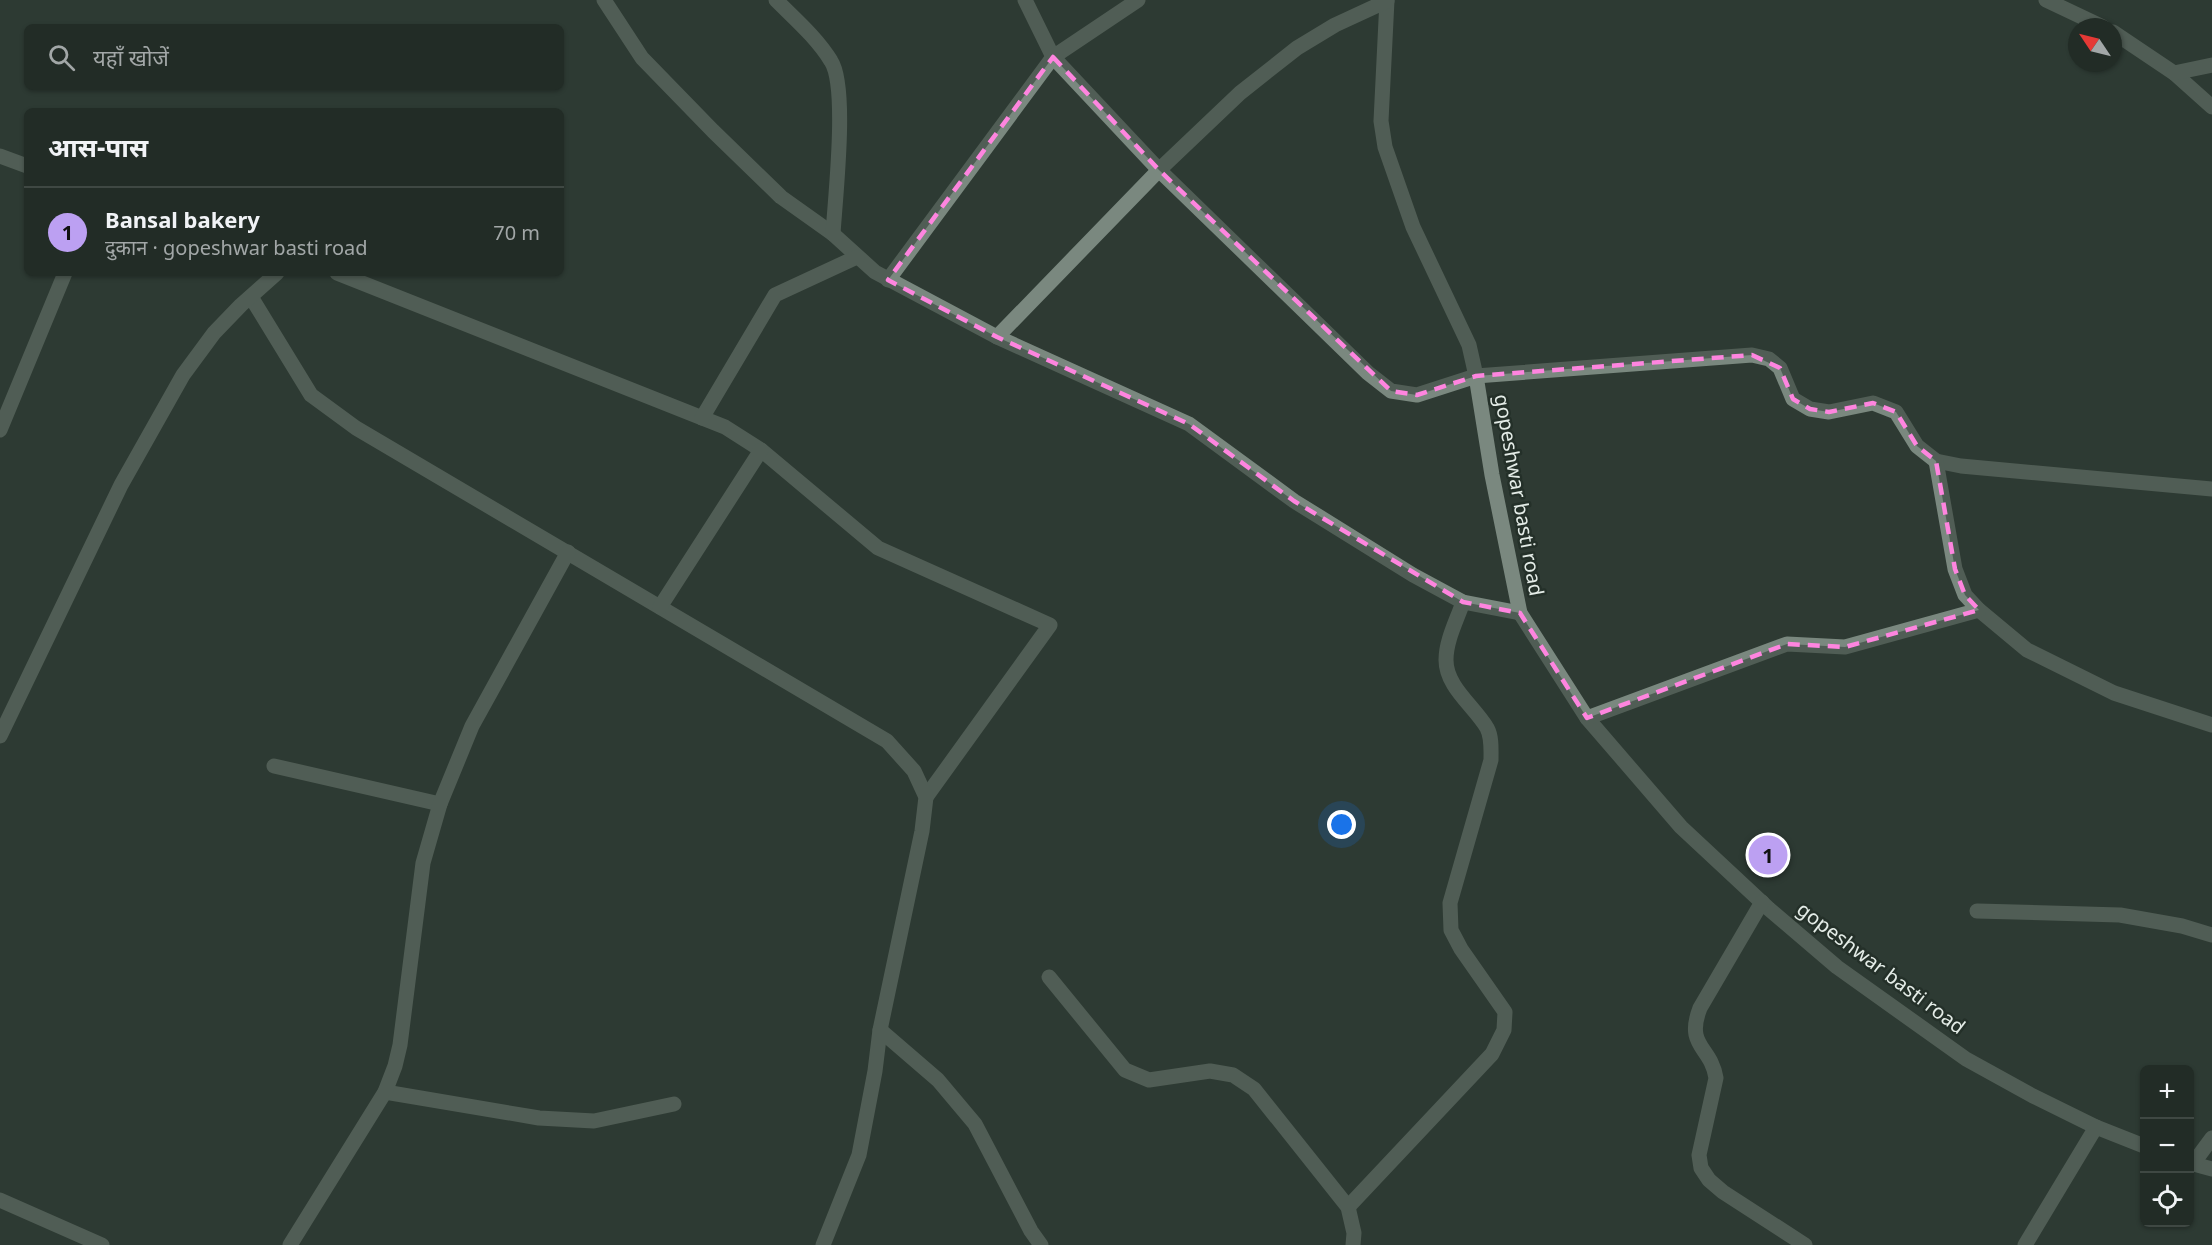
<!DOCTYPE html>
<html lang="hi">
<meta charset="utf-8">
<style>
body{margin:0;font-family:"Noto Sans","Noto Sans Devanagari",sans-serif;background:#2e3832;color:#f1f3f6}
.controls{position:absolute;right:18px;bottom:18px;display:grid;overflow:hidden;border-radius:9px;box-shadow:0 2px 4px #0004}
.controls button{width:54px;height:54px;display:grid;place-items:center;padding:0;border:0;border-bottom:2px solid #3f4843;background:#222c26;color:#f1f3f6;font:30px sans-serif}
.compass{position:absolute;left:2068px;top:18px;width:54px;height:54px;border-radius:50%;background:#222c26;box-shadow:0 2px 4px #0004;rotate:305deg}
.you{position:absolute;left:1342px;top:825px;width:21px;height:21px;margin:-15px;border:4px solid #fff;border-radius:50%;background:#1a73e8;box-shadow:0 0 0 9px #1a73e833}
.badge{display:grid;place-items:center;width:39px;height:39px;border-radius:50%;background:#bca0f2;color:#111;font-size:20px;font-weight:700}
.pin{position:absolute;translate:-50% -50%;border:3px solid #fff;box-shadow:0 2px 6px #0006}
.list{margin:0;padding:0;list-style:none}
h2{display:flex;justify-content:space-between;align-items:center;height:78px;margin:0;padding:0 24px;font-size:26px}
h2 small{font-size:20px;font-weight:400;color:#a2a7a7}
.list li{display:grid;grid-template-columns:39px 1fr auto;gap:18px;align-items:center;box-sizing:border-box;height:90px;padding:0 24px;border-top:2px solid #3f4843}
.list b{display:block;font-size:22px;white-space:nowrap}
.list p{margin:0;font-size:20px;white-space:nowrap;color:#a2a7a7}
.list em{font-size:20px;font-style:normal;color:#a2a7a7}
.icon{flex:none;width:33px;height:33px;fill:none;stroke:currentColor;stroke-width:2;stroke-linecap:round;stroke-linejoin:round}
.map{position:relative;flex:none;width:2212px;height:1245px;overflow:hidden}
.search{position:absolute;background:#222c26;box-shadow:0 2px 4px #0004;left:24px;top:24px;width:540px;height:66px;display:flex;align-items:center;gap:15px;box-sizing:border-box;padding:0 21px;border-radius:9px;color:#a2a7a7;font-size:22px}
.panel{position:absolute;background:#222c26;box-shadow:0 2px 4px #0004;left:24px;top:108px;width:540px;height:168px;border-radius:9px}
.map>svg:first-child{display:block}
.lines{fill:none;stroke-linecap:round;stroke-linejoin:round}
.street{stroke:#7a887f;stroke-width:15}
.marked{fill:none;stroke:#fe85df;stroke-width:4.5;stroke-dasharray:12 8;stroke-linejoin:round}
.labels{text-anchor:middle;stroke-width:5;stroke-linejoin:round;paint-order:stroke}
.street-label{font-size:20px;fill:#e4ece7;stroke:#243029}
</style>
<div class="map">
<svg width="2212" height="1245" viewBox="0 0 2212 1245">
<rect width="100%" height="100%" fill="#2e3a33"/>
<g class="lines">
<g class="street">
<polyline points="604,0 642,58 713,131 781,197 833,234 875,272 997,337 1189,424 1294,501 1413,575 1463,602 1520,613"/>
<path d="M776,0C795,19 817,38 831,61C848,87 835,199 833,234"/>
<polyline points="1025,0 1053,57 1159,170 1368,373 1391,391 1417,395 1476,376 1752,355 1769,359 1780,368 1793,399 1810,409 1829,412 1873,403 1896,412 1917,446 1936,461 1961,466 2212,489"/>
<polyline points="1387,0 1381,121 1385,147 1413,227 1469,345 1476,376 1492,475 1520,613 1587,718 1681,827 1769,909 1837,967 1966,1059 2033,1096 2096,1127 2144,1146"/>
<polyline points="2046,0 2103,27"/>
<polyline points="2113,32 2174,73 2212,107"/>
<polyline points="2174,73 2212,65"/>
<polyline points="0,156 27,166"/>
<polyline points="337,273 725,427 761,450 878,548 1050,625 926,797"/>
<polyline points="888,280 1053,57 1138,0"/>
<polyline points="251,297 311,395 356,428 887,741 914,771 926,797 922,831 880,1030 875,1071 859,1155 823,1245"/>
<polyline points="997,337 1159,170 1240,93 1297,48 1335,25 1387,1"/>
<polyline points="702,418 775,295 857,257"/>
<polyline points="0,430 65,273"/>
<polyline points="1936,461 1955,569 1965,595 1979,610 2027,650 2114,693 2212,725"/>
<polyline points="660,607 761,450"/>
<polyline points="1587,718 1787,644 1845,647 1979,610"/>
<polyline points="0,736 121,485 183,375 214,333 241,305 277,273"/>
<polyline points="274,766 440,804"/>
<path d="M1762,902L1700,1008C1685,1047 1711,1046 1716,1078L1699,1155L1701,1168L1709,1180L1723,1192L1805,1245"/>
<polyline points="1977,911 2120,915 2182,926 2212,935"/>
<polyline points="1049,977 1125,1070 1149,1080 1210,1071 1233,1075 1254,1089 1348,1207 1354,1233 1353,1245"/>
<polyline points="880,1030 938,1080 975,1124 1031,1231 1041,1245"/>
<polyline points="385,1092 539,1118 594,1121 674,1104"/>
<polyline points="2190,1163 2212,1169"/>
<polyline points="2192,1165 2212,1138"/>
<polyline points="0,1200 102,1245"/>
<path d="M1348,1207L1492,1054L1504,1030L1505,1012L1461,949L1451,930L1450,903L1491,760C1491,750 1492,737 1487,728C1474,706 1446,687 1446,660C1446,640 1457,620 1463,602"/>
<polyline points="290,1245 385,1092 395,1066 400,1045 423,863 440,804 472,726 568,552"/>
<polyline points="2025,1245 2096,1127"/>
</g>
</g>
<path d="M0 0H2212V1245H0ZM1053,57L1159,170L1391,391L1417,395L1476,376L1752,355L1780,368L1793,399L1810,409L1829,412L1873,403L1896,412L1917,446L1936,461L1955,569L1965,595L1979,610L1845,647L1787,644L1587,718L1520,613L1463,602L1294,501L1189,424L997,337L888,280Z" fill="#2e3a33" fill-opacity=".55" fill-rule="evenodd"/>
<path class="marked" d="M1053,57L1159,170L1391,391L1417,395L1476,376L1752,355L1780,368L1793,399L1810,409L1829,412L1873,403L1896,412L1917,446L1936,461L1955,569L1965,595L1979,610L1845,647L1787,644L1587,718L1520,613L1463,602L1294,501L1189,424L997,337L888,280Z"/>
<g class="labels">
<g class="street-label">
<text transform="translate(1519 495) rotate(80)" y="7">gopeshwar basti road</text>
<text transform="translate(1881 968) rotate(37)" y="7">gopeshwar basti road</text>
</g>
</g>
</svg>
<div class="controls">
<button>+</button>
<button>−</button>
<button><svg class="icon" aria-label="locate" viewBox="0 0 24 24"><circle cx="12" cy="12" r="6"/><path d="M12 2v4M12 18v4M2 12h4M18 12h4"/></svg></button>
</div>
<svg class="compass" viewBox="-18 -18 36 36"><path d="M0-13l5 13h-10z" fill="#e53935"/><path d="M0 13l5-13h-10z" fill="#a2a7a7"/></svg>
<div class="you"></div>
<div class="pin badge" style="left:1768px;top:855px">1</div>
<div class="search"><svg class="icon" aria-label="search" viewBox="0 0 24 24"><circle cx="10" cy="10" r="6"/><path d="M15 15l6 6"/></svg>यहाँ खोजें</div>
<section class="panel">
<h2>आस-पास<small></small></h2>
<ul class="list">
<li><span class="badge">1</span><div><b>Bansal bakery</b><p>दुकान · gopeshwar basti road</p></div><em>70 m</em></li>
</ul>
</section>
</div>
